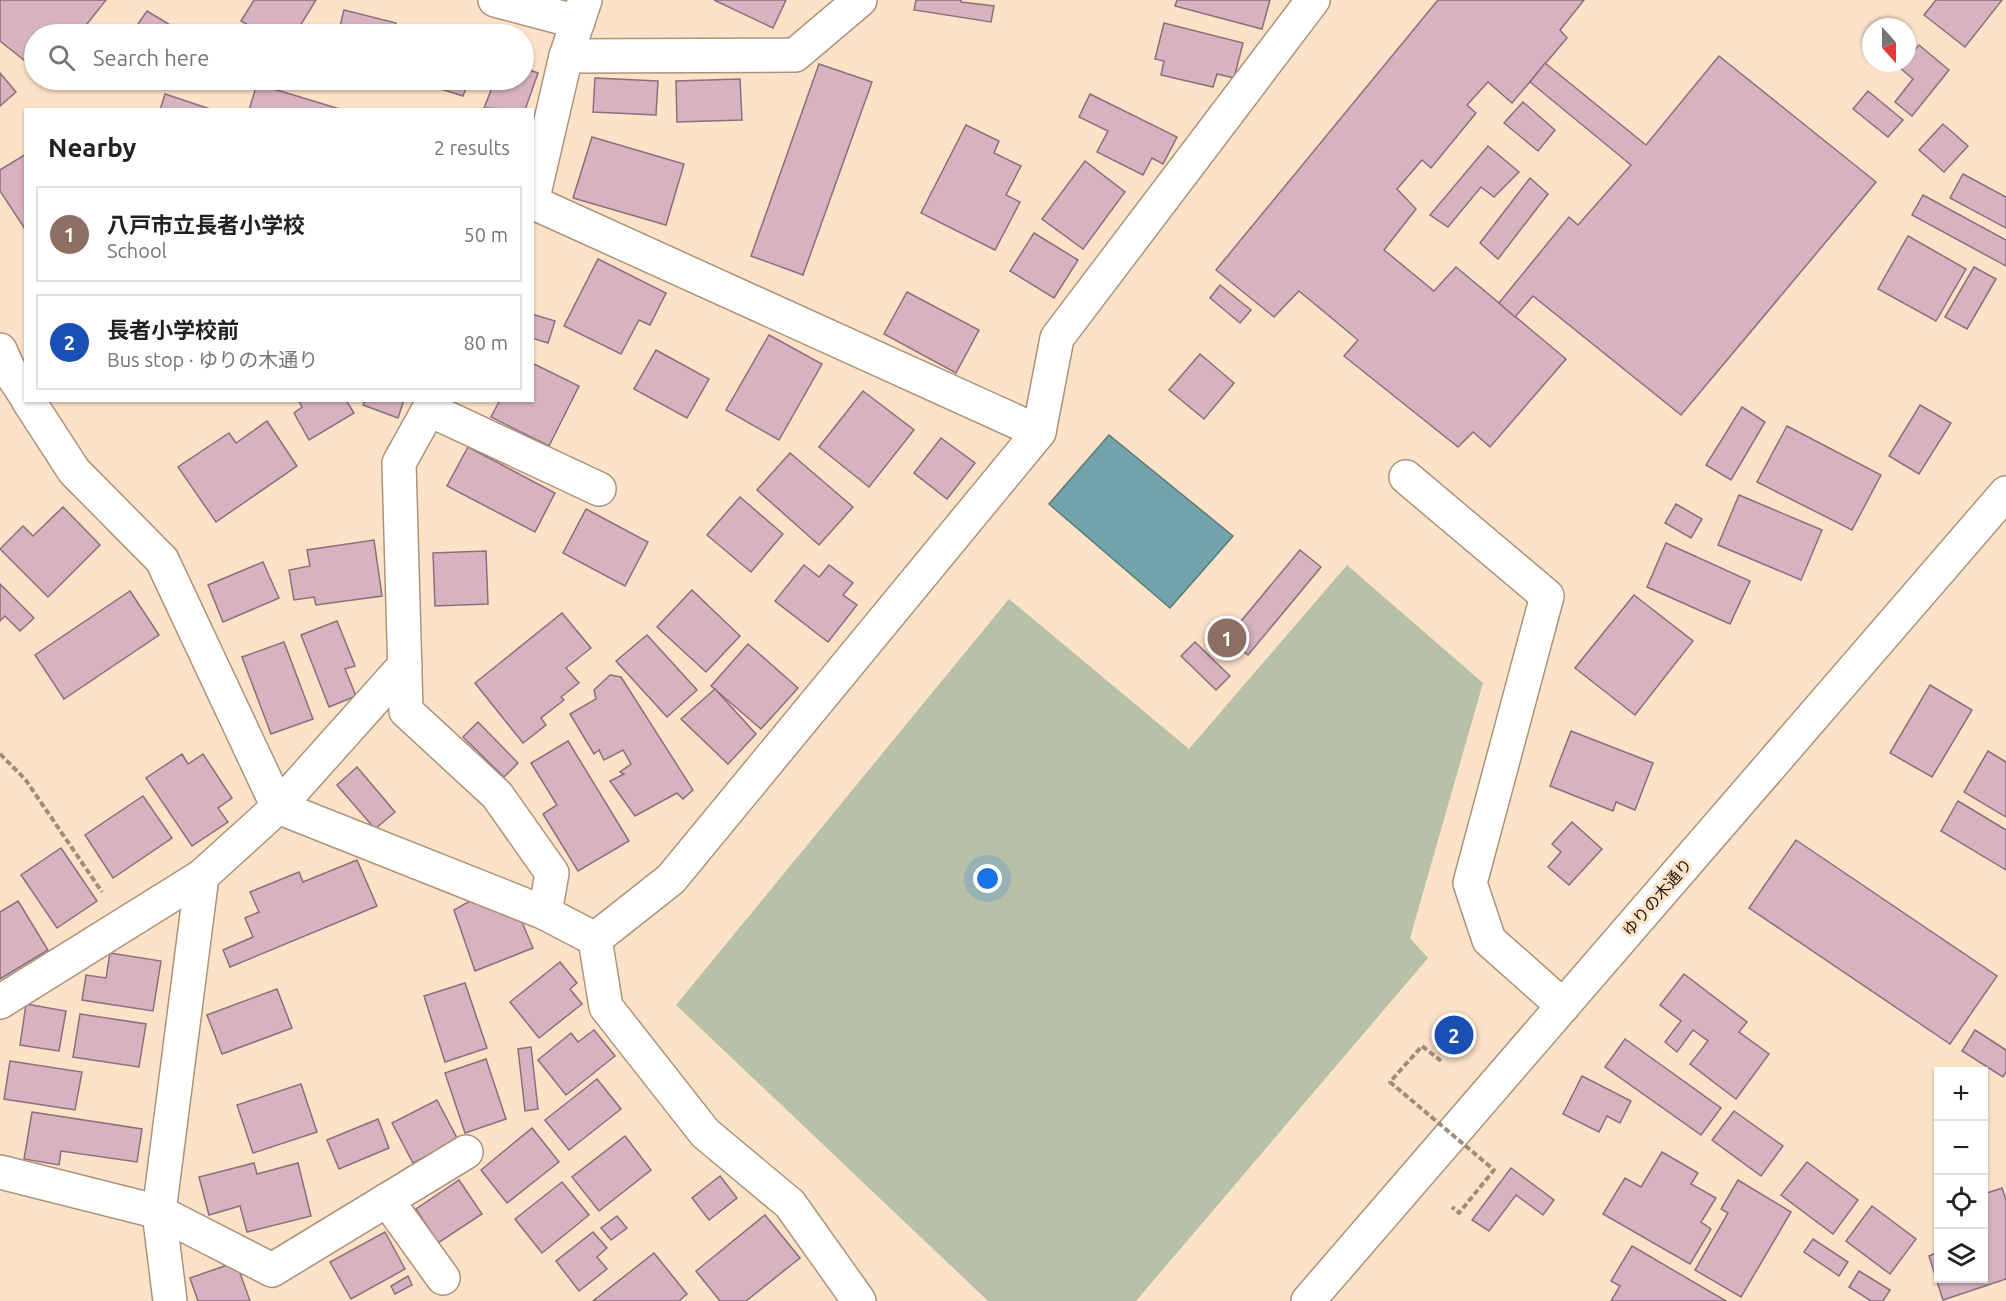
<!DOCTYPE html>
<meta charset="utf-8">
<style>
body{margin:0;font-family:Ubuntu,"Noto Sans JP",sans-serif;background:#f6f6f6;color:#222}
.controls{position:absolute;right:18px;bottom:18px;display:grid;overflow:hidden;border-radius:0px;box-shadow:0 2px 4px #0004}
.controls button{width:54px;height:54px;display:grid;place-items:center;padding:0;border:0;border-bottom:2px solid #e0e0e0;background:#fff;color:#222;font:30px sans-serif}
.compass{position:absolute;left:1862px;top:18px;width:54px;height:54px;border-radius:50%;background:#fff;box-shadow:0 2px 4px #0004;rotate:159deg}
.you{position:absolute;left:988px;top:879px;width:21px;height:21px;margin:-15px;border:4px solid #fff;border-radius:50%;background:#1a73e8;box-shadow:0 0 0 9px #1a73e833}
.badge{display:grid;place-items:center;width:39px;height:39px;border-radius:50%;background:#0f766e;color:#fff;font-size:20px;font-weight:700}
.pin{position:absolute;translate:-50% -50%;border:3px solid #fff;box-shadow:0 2px 6px #0006}
.list{margin:0;padding:0;list-style:none}
h2{display:flex;justify-content:space-between;align-items:center;height:78px;margin:0;padding:0 24px;font-size:26px}
h2 small{font-size:20px;font-weight:400;color:#767676}
.list li{display:grid;grid-template-columns:39px 1fr auto;gap:18px;align-items:center;box-sizing:border-box;height:96px;margin:0 12px 12px;padding:0 12px;border:2px solid #e0e0e0;border-radius:0px}
.list b{display:block;font-size:22px;white-space:nowrap}
.list p{margin:0;font-size:20px;white-space:nowrap;color:#767676}
.list em{font-size:20px;font-style:normal;color:#767676}
.icon{flex:none;width:33px;height:33px;fill:none;stroke:currentColor;stroke-width:2;stroke-linecap:round;stroke-linejoin:round}
.map{position:relative;flex:none;width:2006px;height:1301px;overflow:hidden}
.search{position:absolute;background:#fff;box-shadow:0 2px 4px #0004;left:24px;top:24px;width:510px;height:66px;display:flex;align-items:center;gap:15px;box-sizing:border-box;padding:0 21px;border-radius:33px;color:#767676;font-size:22px}
.panel{position:absolute;background:#fff;box-shadow:0 2px 4px #0004;left:24px;top:108px;width:510px;height:294px;border-radius:0px}
.map>svg:first-child{display:block}
.green{fill:#b7c1a8}
.water{fill:#73a3ab;stroke:#5a797c;stroke-width:1.5}
.building{fill:#d7b3c2;stroke:#8e6d7c;stroke-width:1.5}
.lines{fill:none;stroke-linecap:round;stroke-linejoin:round}
.minor-casing{stroke:#ac937b;stroke-width:36}
.path{stroke:#a08d79;stroke-width:4;stroke-dasharray:6 3;stroke-linecap:butt}
.minor{stroke:#fff;stroke-width:33}
.path-bridge{stroke:#a08d79;stroke-width:4;stroke-dasharray:6 3;stroke-linecap:butt}
.labels{text-anchor:middle;stroke-width:6;stroke-linejoin:round;paint-order:stroke}
.street-label{font-size:16px;fill:#20170d;stroke:#fce2c7}
</style>
<div class="map">
<svg width="2006" height="1301" viewBox="0 0 2006 1301">
<rect width="100%" height="100%" fill="#fce2c7"/>
<polygon class="green" points="1347,565 1483,683 1410,938 1428,958 1136,1301 988,1301 676,1005 1009,599 1189,749"/>
<polygon class="water" points="1109,435 1233,536 1170,608 1049,504"/>
<g class="building">
<polygon points="0,0 106,0 79,34 34,34 34,68 0,41"/>
<polygon points="254,0 316,0 295,34 264,34 241,21"/>
<polygon points="714,0 786,0 773,28"/>
<polygon points="916,0 961,0 961,2 994,6 991,22 914,10"/>
<polygon points="1177,0 1270,0 1262,29 1175,6"/>
<polygon points="1438,0 1584,0 1560,30 1567,38 1512,103 1488,82 1467,105 1476,113 1431,168 1422,160 1397,189 1416,209 1384,250 1434,291 1456,267 1566,359 1490,447 1473,432 1458,447 1344,356 1358,340 1299,291 1274,317 1216,270"/>
<polygon points="1936,0 2002,0 1965,47 1924,15"/>
<polygon points="344,10 396,23 393,34 338,34"/>
<polygon points="147,11 185,34 131,34"/>
<polygon points="1164,23 1243,43 1234,78 1217,74 1213,87 1161,75 1164,61 1155,59"/>
<polygon points="1919,45 1949,70 1912,116 1895,102 1913,79 1900,68 1904,63 1907,63 1907,59"/>
<polygon points="1719,56 1876,182 1681,415 1533,296 1515,317 1499,303 1569,217 1578,225 1631,165 1530,82 1545,63 1646,145"/>
<polygon points="819,64 872,82 803,275 751,256"/>
<polygon points="524,68 538,73 525,110 484,108 495,80 524,80"/>
<polygon points="0,73 16,92 0,106"/>
<polygon points="595,78 658,81 656,115 593,112"/>
<polygon points="740,79 742,120 677,122 676,81"/>
<polygon points="413,80 469,80 463,96"/>
<polygon points="257,84 343,110 249,110"/>
<polygon points="1868,91 1903,120 1888,137 1853,109"/>
<polygon points="165,94 213,110 160,110"/>
<polygon points="1090,94 1177,137 1163,164 1152,158 1143,175 1097,152 1108,131 1079,117"/>
<polygon points="1523,102 1555,130 1538,151 1504,123"/>
<polygon points="1943,124 1968,146 1944,172 1919,150"/>
<polygon points="966,125 999,141 994,153 1021,166 1006,195 1020,202 995,250 921,213"/>
<polygon points="592,137 684,164 666,225 573,198"/>
<polygon points="1488,146 1519,172 1494,197 1481,187 1448,227 1430,215"/>
<polygon points="26,154 26,229 25,229 0,191 0,170"/>
<polygon points="1085,161 1125,192 1083,249 1042,219"/>
<polygon points="1963,174 2006,197 2006,228 1950,198"/>
<polygon points="1530,178 1548,194 1498,259 1480,243"/>
<polygon points="1923,195 2006,240 2006,266 1912,215"/>
<polygon points="1034,233 1078,260 1054,298 1010,271"/>
<polygon points="1908,236 1966,269 1936,321 1878,289"/>
<polygon points="598,259 666,293 650,325 639,320 621,354 564,326"/>
<polygon points="1974,267 1996,279 1967,329 1945,317"/>
<polygon points="1220,285 1251,310 1240,323 1210,298"/>
<polygon points="907,292 979,330 956,373 884,334"/>
<polygon points="532,314 555,321 548,343 532,338"/>
<polygon points="769,335 822,364 779,440 726,410"/>
<polygon points="656,350 709,379 687,418 634,389"/>
<polygon points="1200,354 1234,383 1204,419 1169,390"/>
<polygon points="532,363 579,386 549,446 491,417 500,400 532,400"/>
<polygon points="863,391 914,430 869,487 819,447"/>
<polygon points="298,400 346,400 354,413 309,440 294,413 302,407"/>
<polygon points="365,400 404,400 398,418 363,405"/>
<polygon points="1920,405 1951,423 1919,474 1889,456"/>
<polygon points="1742,407 1765,422 1731,480 1706,465"/>
<polygon points="267,421 297,466 216,522 178,467 229,433 236,443"/>
<polygon points="1787,426 1881,475 1852,530 1757,482"/>
<polygon points="941,438 975,463 947,499 914,473"/>
<polygon points="468,447 555,493 535,532 447,486"/>
<polygon points="790,453 853,507 819,545 757,490"/>
<polygon points="1739,495 1822,530 1801,580 1718,545"/>
<polygon points="740,497 783,534 751,572 707,535"/>
<polygon points="1676,504 1702,519 1691,538 1665,523"/>
<polygon points="63,507 100,545 48,597 0,549 23,526 33,536"/>
<polygon points="586,509 648,542 625,586 563,553"/>
<polygon points="374,540 382,596 316,605 314,597 294,600 289,570 310,566 307,550"/>
<polygon points="1666,543 1750,581 1730,624 1647,587"/>
<polygon points="1300,550 1321,567 1248,655 1227,638"/>
<polygon points="486,551 488,604 435,606 433,553"/>
<polygon points="263,562 279,598 223,622 208,585"/>
<polygon points="804,565 819,577 829,565 853,583 843,595 857,605 828,642 775,601"/>
<polygon points="0,584 34,618 20,631 5,616 0,621"/>
<polygon points="692,590 740,636 706,672 657,627"/>
<polygon points="130,591 159,635 64,699 35,655"/>
<polygon points="1634,595 1693,641 1635,715 1575,668"/>
<polygon points="562,613 591,648 566,668 579,683 561,697 564,700 541,718 546,725 523,743 475,683"/>
<polygon points="337,621 355,666 345,669 356,696 329,707 301,635"/>
<polygon points="647,635 697,690 667,717 616,661"/>
<polygon points="284,642 313,719 271,734 242,657"/>
<polygon points="1195,642 1230,676 1216,690 1181,656"/>
<polygon points="748,644 798,688 761,729 711,686"/>
<polygon points="610,675 621,677 693,790 683,799 677,793 635,816 610,781 624,774 620,772 631,764 623,750 604,760 599,750 594,754 570,714 596,699 594,690"/>
<polygon points="1930,685 1972,710 1932,777 1890,753"/>
<polygon points="715,689 756,734 728,764 681,719"/>
<polygon points="478,722 518,763 504,777 463,737"/>
<polygon points="1571,731 1653,763 1635,810 1616,802 1613,811 1550,786"/>
<polygon points="568,741 629,841 578,871 543,814 557,805 531,763"/>
<polygon points="1988,751 2006,762 2006,817 1964,792"/>
<polygon points="182,754 188,764 203,754 232,798 218,808 228,822 192,846 146,778"/>
<polygon points="357,767 395,812 375,829 337,785"/>
<polygon points="143,796 172,838 113,878 85,835"/>
<polygon points="1958,801 2006,830 2006,870 1941,831"/>
<polygon points="1572,822 1602,849 1569,885 1548,867 1561,852 1552,844"/>
<polygon points="1796,840 1997,976 1950,1044 1749,908"/>
<polygon points="61,848 97,901 57,928 21,875"/>
<polygon points="357,860 377,906 230,967 223,950 253,937 245,918 259,912 250,892 299,872 303,882"/>
<polygon points="477,897 516,908 533,948 475,971 454,910"/>
<polygon points="18,901 48,950 0,979 0,912"/>
<polygon points="110,953 161,961 153,1011 82,1000 86,975 106,978"/>
<polygon points="560,962 577,983 570,989 582,1004 539,1038 510,1002"/>
<polygon points="1684,974 1747,1022 1739,1032 1769,1054 1736,1099 1690,1064 1708,1041 1693,1030 1677,1052 1665,1042 1681,1021 1660,1005"/>
<polygon points="465,983 487,1048 445,1062 424,996"/>
<polygon points="277,989 292,1028 222,1054 207,1015"/>
<polygon points="26,1004 66,1011 59,1051 20,1045"/>
<polygon points="80,1014 146,1024 139,1067 73,1057"/>
<polygon points="594,1030 615,1056 566,1095 538,1060 571,1033 578,1042"/>
<polygon points="1975,1030 2006,1050 2006,1072 2003,1077 1962,1051"/>
<polygon points="1625,1039 1721,1108 1701,1135 1605,1067"/>
<polygon points="531,1047 538,1109 525,1111 518,1049"/>
<polygon points="486,1059 506,1119 465,1133 445,1073"/>
<polygon points="10,1061 82,1072 75,1110 4,1099"/>
<polygon points="1582,1076 1631,1101 1620,1123 1607,1116 1599,1132 1563,1114"/>
<polygon points="597,1079 621,1109 569,1150 545,1120"/>
<polygon points="301,1084 317,1132 253,1153 237,1105"/>
<polygon points="437,1100 458,1140 413,1163 392,1123"/>
<polygon points="1734,1111 1783,1146 1761,1176 1712,1140"/>
<polygon points="32,1112 142,1129 137,1162 61,1151 59,1165 24,1159"/>
<polygon points="378,1119 389,1148 339,1169 327,1140"/>
<polygon points="532,1128 559,1162 507,1203 481,1170"/>
<polygon points="625,1136 651,1170 599,1211 572,1177"/>
<polygon points="1662,1152 1698,1173 1691,1184 1716,1198 1701,1222 1711,1229 1690,1264 1603,1214 1625,1178 1641,1187"/>
<polygon points="1807,1162 1858,1200 1833,1234 1781,1195"/>
<polygon points="254,1163 257,1174 298,1163 311,1216 247,1232 240,1206 209,1215 199,1177"/>
<polygon points="1511,1168 1554,1200 1543,1215 1516,1195 1489,1231 1472,1220"/>
<polygon points="720,1176 737,1198 709,1220 692,1198"/>
<polygon points="459,1180 482,1214 438,1243 416,1209"/>
<polygon points="1738,1180 1791,1212 1741,1297 1695,1270 1728,1213 1721,1209"/>
<polygon points="562,1182 589,1215 542,1253 515,1219"/>
<polygon points="2002,1188 2006,1200 2006,1279 1943,1300 1929,1256 1938,1252 1938,1278 1984,1278 1984,1194"/>
<polygon points="1872,1206 1916,1239 1890,1274 1846,1241"/>
<polygon points="765,1215 800,1258 746,1301 720,1301 696,1271"/>
<polygon points="617,1216 627,1228 611,1240 601,1228"/>
<polygon points="385,1232 405,1269 351,1299 330,1262"/>
<polygon points="593,1232 607,1248 597,1257 607,1269 579,1291 556,1261"/>
<polygon points="1813,1239 1848,1262 1839,1276 1804,1252"/>
<polygon points="1632,1246 1726,1301 1611,1301 1620,1286 1611,1281"/>
<polygon points="654,1253 687,1294 679,1301 593,1301"/>
<polygon points="236,1262 250,1301 198,1301 190,1278"/>
<polygon points="1859,1271 1890,1290 1883,1301 1871,1301 1849,1287"/>
<polygon points="408,1276 412,1285 395,1294 391,1286"/>
</g>
<g class="lines">
<defs>
<g id="minor">
<polyline points="495,0 578,22"/>
<polyline points="566,56 795,55 860,0"/>
<polyline points="532,202 1039,432"/>
<polyline points="532,202 566,56 585,0"/>
<polyline points="0,350 9,370 26,396"/>
<polyline points="28,400 74,471 162,560 278,807 545,913 595,939"/>
<polyline points="434,400 399,463 406,711 497,795 552,873 545,913"/>
<polyline points="430,410 599,489"/>
<polyline points="1406,477 1547,596 1470,883 1489,940 1563,1006"/>
<polyline points="595,939 671,879 1039,432 1057,338 1313,0"/>
<polyline points="595,939 606,1007 705,1133 790,1204 859,1301"/>
<polyline points="0,1002 202,876"/>
<polyline points="0,1172 159,1212 272,1270 466,1152"/>
<polyline points="387,1200 443,1278"/>
<polyline points="170,1301 159,1212 202,876 278,807 405,665"/>
<polyline points="1308,1301 2006,493"/>
</g>
</defs>
<use href="#minor" class="minor-casing"/>
<polyline class="path" points="0,754 25,779 102,892"/>
<use href="#minor" class="minor"/>
<polyline class="path-bridge" points="1441,1061 1422,1046 1390,1082 1494,1170 1459,1213 1452,1207"/>
</g>
<g class="labels">
<g class="street-label">
<text transform="translate(1657 897) rotate(-49)" y="6">ゆりの木通り</text>
</g>
</g>
</svg>
<div class="controls">
<button>+</button>
<button>−</button>
<button><svg class="icon" aria-label="locate" viewBox="0 0 24 24"><circle cx="12" cy="12" r="6"/><path d="M12 2v4M12 18v4M2 12h4M18 12h4"/></svg></button>
<button><svg class="icon" aria-label="layers" viewBox="0 0 24 24"><path d="M12 4l9 5-9 5-9-5zM3 14l9 5 9-5"/></svg></button>
</div>
<svg class="compass" viewBox="-18 -18 36 36"><path d="M0-13l5 13h-10z" fill="#e53935"/><path d="M0 13l5-13h-10z" fill="#767676"/></svg>
<div class="you"></div>
<div class="pin badge" style="left:1227px;top:638px;background:#8d6e63">1</div>
<div class="pin badge" style="left:1454px;top:1035px;background:#1a4fb4">2</div>
<div class="search"><svg class="icon" aria-label="search" viewBox="0 0 24 24"><circle cx="10" cy="10" r="6"/><path d="M15 15l6 6"/></svg>Search here</div>
<section class="panel">
<h2>Nearby<small>2 results</small></h2>
<ul class="list">
<li><span class="badge" style="background:#8d6e63">1</span><div><b>八戸市立長者小学校</b><p>School</p></div><em>50 m</em></li>
<li><span class="badge" style="background:#1a4fb4">2</span><div><b>長者小学校前</b><p>Bus stop · ゆりの木通り</p></div><em>80 m</em></li>
</ul>
</section>
</div>
